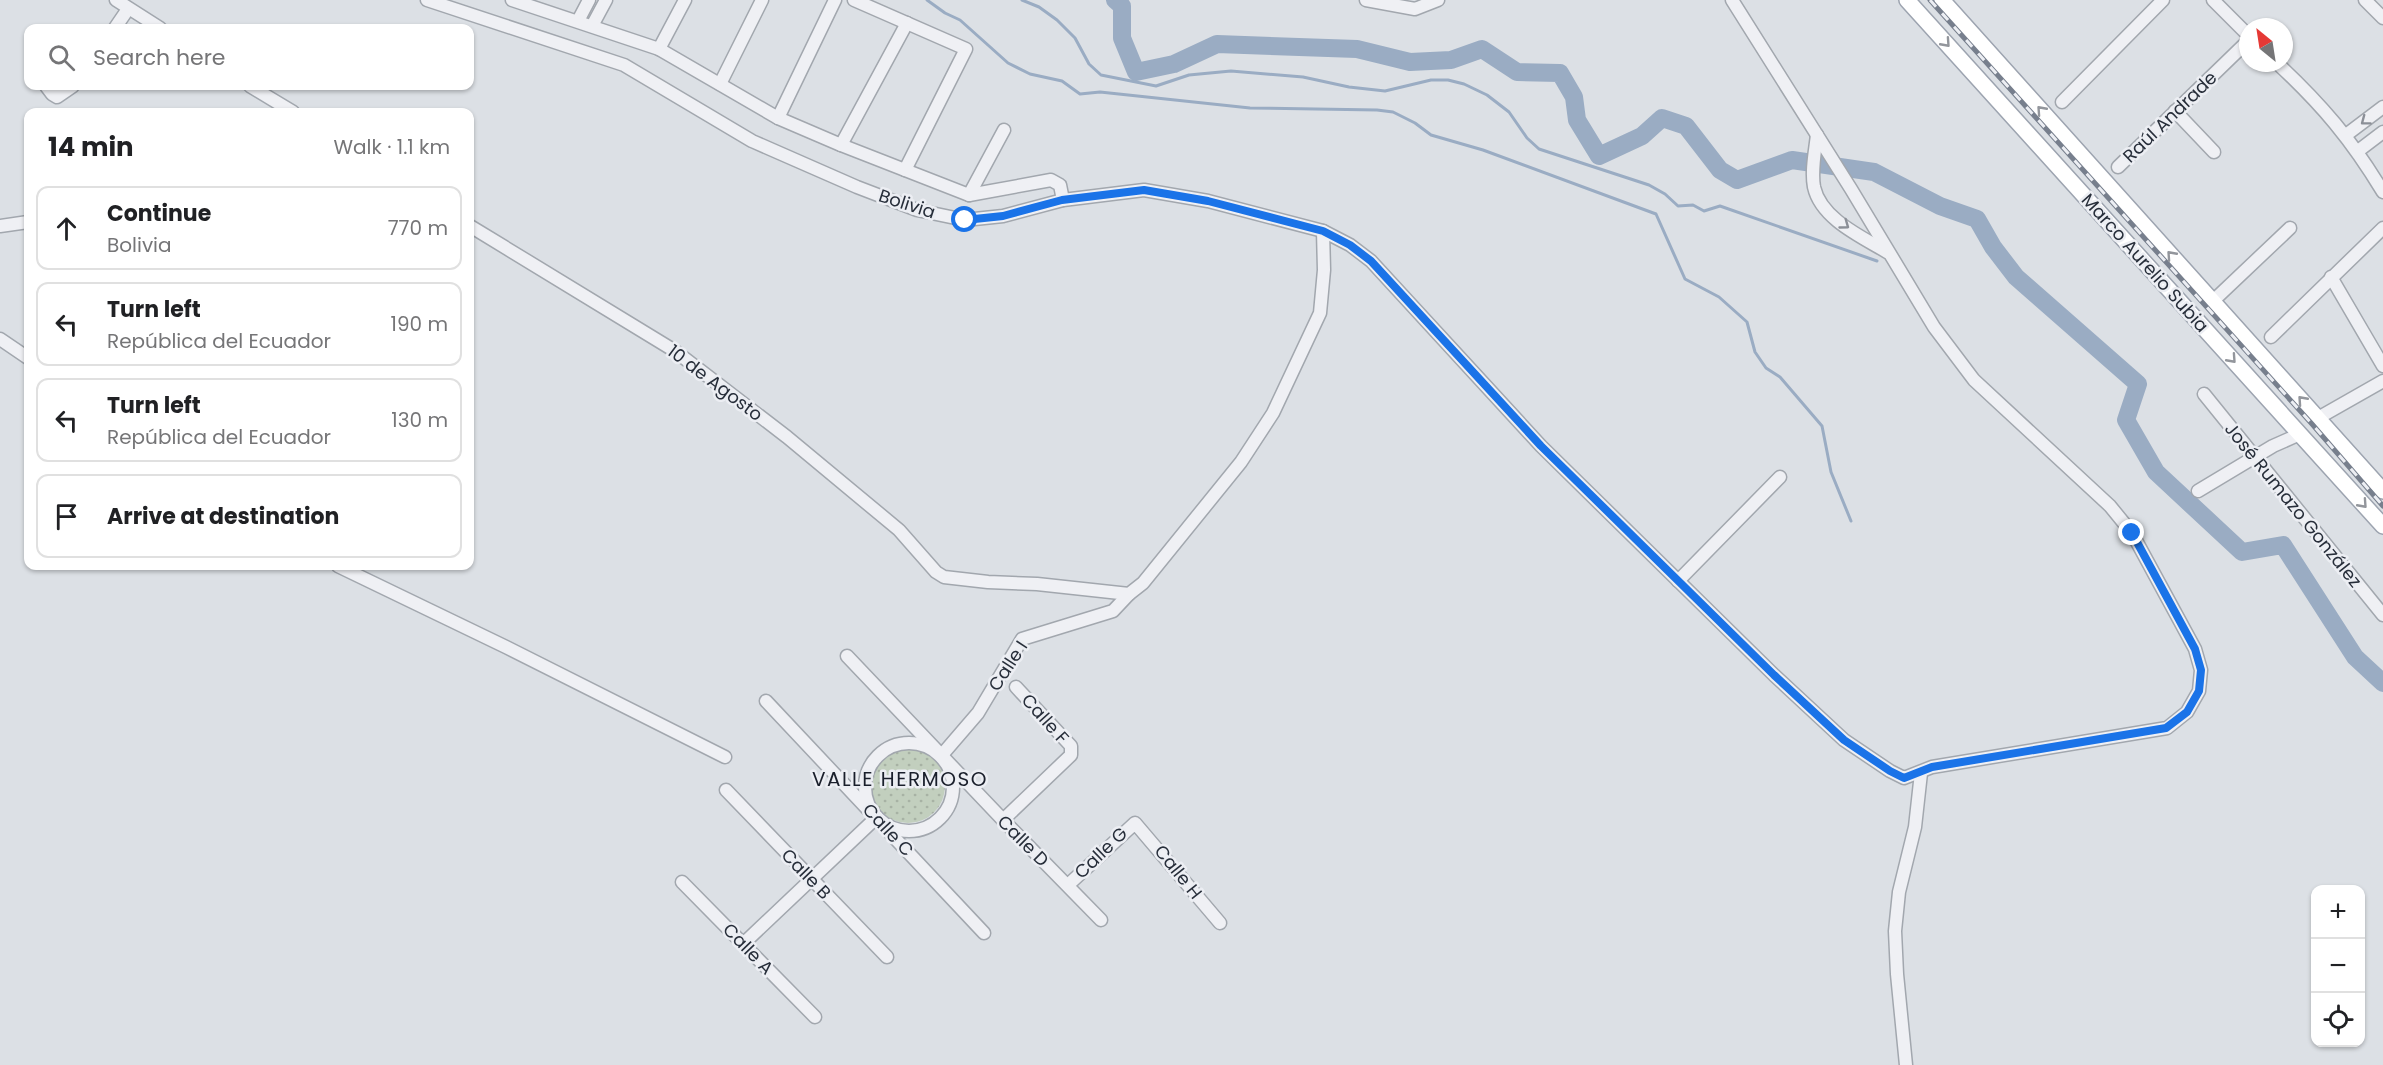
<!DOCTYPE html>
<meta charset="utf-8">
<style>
body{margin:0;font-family:Poppins,sans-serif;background:#f2f2f2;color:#202124}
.controls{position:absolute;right:18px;bottom:18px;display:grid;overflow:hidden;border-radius:12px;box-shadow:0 2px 4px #0004}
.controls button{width:54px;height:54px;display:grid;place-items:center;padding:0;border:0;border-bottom:2px solid #e0e0e0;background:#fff;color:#202124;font:30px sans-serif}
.compass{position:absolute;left:2239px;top:18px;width:54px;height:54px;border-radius:50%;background:#fff;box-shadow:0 2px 4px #0004;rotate:330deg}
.stop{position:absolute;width:18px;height:18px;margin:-14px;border:4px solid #1a73e8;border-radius:50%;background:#fff}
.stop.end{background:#1a73e8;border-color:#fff;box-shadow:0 2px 6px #0008}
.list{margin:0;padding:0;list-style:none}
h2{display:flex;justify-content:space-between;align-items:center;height:78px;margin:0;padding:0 24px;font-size:26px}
h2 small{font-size:20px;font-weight:400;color:#757577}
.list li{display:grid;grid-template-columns:39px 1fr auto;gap:18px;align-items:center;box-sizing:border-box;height:84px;margin:0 12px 12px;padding:0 12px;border:2px solid #e0e0e0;border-radius:12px}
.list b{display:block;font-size:22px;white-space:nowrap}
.list p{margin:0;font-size:20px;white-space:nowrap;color:#757577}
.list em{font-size:20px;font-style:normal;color:#757577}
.icon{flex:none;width:33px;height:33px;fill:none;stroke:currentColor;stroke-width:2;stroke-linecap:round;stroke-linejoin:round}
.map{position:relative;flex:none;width:2383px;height:1065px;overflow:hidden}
.search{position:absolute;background:#fff;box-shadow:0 2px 4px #0004;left:24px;top:24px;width:450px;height:66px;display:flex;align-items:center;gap:15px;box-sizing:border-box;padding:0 21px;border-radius:12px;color:#757577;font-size:22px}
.panel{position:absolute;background:#fff;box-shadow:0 2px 4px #0004;left:24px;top:108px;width:450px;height:462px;border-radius:12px}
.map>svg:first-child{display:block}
.park{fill:url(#park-dots)}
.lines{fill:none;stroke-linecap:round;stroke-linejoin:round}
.stream{stroke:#9aacc3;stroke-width:3}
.river{stroke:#9aacc3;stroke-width:18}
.minor-casing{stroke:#a2a7ae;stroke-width:15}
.major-casing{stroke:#9da4b0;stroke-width:18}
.minor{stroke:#eff0f4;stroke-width:12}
.major{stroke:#fff;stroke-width:15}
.rail-casing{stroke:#777f8d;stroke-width:5}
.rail{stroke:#eceef3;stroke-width:3;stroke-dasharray:9;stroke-linecap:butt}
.oneway{stroke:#93969c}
.oneway2{stroke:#8b8f97}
.route{stroke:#1a73e8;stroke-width:8}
.labels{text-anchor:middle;stroke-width:5;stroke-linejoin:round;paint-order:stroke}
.street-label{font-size:18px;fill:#272e3a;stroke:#eceef3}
.neighbourhood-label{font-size:20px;letter-spacing:1.5px;fill:#1a1f2b;stroke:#eceef3}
</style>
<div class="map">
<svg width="2383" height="1065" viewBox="0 0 2383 1065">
<defs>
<pattern id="park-dots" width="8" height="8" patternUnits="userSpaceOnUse" patternTransform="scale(1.5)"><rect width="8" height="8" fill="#c2cfbe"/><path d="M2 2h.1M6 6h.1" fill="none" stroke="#a7b2a4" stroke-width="1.8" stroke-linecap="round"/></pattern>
</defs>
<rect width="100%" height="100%" fill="#dce0e5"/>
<circle class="park" cx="908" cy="786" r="37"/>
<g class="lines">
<g class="stream">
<polyline points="927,0 945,13 960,20 1008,63 1030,74 1062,81 1080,94 1100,92 1250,108 1377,110 1393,112 1415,123 1431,135 1483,150 1656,214 1685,279 1719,297 1747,322 1755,352 1766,368 1780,377 1822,426 1831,472 1851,521"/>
<polyline points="1022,0 1039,7 1057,20 1075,38 1089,64 1101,75 1156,86 1189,75 1231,71 1303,77 1349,87 1385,91 1431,80 1448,80 1464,84 1487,95 1509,112 1527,138 1539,149 1649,185 1665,194 1678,206 1693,205 1704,211 1720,206 1877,261"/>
</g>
<polyline class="river" points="1115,0 1122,6 1122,38 1136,72 1174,64 1217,44 1357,49 1410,62 1451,60 1482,49 1517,72 1560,73 1574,97 1577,120 1599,156 1642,136 1662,118 1686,126 1720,170 1737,180 1792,160 1874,172 1940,206 1977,219 1993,247 2016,277 2138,384 2126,420 2156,472 2242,552 2283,545 2355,657 2383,683"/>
<defs>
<g id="minor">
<polyline points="116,0 160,28"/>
<polyline points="427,0 624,65 752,141 857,187 917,210 965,220 1003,216 1063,200 1144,190 1208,201 1323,231 1350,245 1371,261 1541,446 1774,675 1844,740 1890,771 1904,778 1932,767 2167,728 2187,712 2199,691 2201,670 2195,649 2132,533 2110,506 1974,380 1934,327 1851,189 1732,0"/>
<polyline points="512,0 659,49 778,118 841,145 969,195 1051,180 1060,185 1063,200"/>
<polyline points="854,0 966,49 905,170"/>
<polyline points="1366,0 1415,9 1438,0"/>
<polyline points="2213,0 2248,35"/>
<polyline points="2365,0 2383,18"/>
<polyline points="578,21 589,0"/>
<polyline points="592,26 606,0"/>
<polyline points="115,28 128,9"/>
<polyline points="659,49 685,0"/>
<path d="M2277,63C2322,105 2351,139 2383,192"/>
<polyline points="720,84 762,0"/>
<polyline points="46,86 52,94 57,97 73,86"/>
<polyline points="250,86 293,112"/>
<polyline points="2062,102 2163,0"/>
<polyline points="2175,111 2214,152"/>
<polyline points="778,118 835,0"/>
<path d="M1817,135C1815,152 1811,171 1814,187C1821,219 1862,237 1887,252"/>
<polyline points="2346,135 2383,107"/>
<polyline points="841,145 907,23"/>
<polyline points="2358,151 2383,132"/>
<polyline points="2118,167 2248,41"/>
<polyline points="969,195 1004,130"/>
<polyline points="0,226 28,222"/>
<polyline points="470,226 675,351 787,437 899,530 936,572 944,577 988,582 1037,584 1129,594 1143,583 1241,462 1273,413 1320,313 1324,270 1323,231"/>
<polyline points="2331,277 2383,366"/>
<polyline points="2213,301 2290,228"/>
<polyline points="2271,337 2383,228"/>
<polyline points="0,339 28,358"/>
<polyline points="2204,394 2383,615"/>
<polyline points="2318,418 2383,381"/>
<polyline points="2198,491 2273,446 2300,434"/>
<polyline points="338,566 506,647 725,757"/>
<polyline points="1678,581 1780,477"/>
<polyline points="847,656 1003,820 1101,920"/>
<polyline points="766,701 984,933"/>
<circle cx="909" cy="787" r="44"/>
<polyline points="941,756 978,713 1022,639 1113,611 1129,594"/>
<polyline points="726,790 887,957"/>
<polyline points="1003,820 1071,755 1071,746 1016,687"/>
<polyline points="682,882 815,1017"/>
<polyline points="1068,885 1135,823 1220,923"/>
<polyline points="743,944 877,817"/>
<polyline points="1906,1065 1897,974 1895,931 1899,892 1915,827 1921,773"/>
</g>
<g id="major">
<polyline points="1907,0 2383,526"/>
<polyline points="1942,0 2383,491"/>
</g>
</defs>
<use href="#minor" class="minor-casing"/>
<use href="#major" class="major-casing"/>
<use href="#minor" class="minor"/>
<use href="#major" class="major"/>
<defs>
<polyline id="rail" points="1930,0 2312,424 2383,506"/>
</defs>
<use href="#rail" class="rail-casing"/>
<use href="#rail" class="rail"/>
</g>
<defs><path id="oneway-chevron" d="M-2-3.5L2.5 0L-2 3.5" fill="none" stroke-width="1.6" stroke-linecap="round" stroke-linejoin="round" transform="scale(1.5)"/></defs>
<g class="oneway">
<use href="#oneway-chevron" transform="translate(1946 43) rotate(48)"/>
<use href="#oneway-chevron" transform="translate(2041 110) rotate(-132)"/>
<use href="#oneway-chevron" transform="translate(2171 255) rotate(-132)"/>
<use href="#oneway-chevron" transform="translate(2232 359) rotate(48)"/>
<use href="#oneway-chevron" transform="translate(2302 400) rotate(-132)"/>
<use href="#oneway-chevron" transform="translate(2363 504) rotate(48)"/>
</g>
<g class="oneway2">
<use href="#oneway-chevron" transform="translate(2365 121) rotate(143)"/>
<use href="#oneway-chevron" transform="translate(1845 225) rotate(36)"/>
</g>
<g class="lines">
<polyline class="route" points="965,220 1003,216 1062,200 1144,190 1208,201 1323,231 1350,245 1371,261 1541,446 1774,675 1844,740 1890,771 1904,778 1932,767 2166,728 2187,712 2199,691 2201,670 2195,649 2132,533"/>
</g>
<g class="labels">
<g class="street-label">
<text transform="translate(2170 117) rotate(-44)" y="6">Raúl Andrade</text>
<text transform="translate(907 204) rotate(18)" y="6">Bolivia</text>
<text transform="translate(2145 263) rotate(48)" y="6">Marco Aurelio Subia</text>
<text transform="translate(715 383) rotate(37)" y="6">10 de Agosto</text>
<text transform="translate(2293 505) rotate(51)" y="6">José Rumazo González</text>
<text transform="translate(1008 666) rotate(-57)" y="6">Calle I</text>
<text transform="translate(1045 719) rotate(48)" y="6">Calle F</text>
<text transform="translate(888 830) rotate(47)" y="6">Calle C</text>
<text transform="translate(1023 841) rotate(45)" y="6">Calle D</text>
<text transform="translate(1101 853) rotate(-44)" y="6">Calle G</text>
<text transform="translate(1178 872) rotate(51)" y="6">Calle H</text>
<text transform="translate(806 874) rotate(46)" y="6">Calle B</text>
<text transform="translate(748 949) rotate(46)" y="6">Calle A</text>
</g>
<g class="neighbourhood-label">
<text x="900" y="786">VALLE HERMOSO</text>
</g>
</g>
</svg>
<div class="controls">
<button>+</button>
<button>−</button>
<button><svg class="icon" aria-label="locate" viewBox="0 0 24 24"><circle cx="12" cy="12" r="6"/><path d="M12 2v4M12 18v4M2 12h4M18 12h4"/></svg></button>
</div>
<svg class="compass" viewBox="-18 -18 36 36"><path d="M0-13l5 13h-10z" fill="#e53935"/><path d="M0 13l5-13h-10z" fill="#757577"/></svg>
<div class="stop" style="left:965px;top:220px"></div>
<div class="stop end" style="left:2132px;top:533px"></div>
<div class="search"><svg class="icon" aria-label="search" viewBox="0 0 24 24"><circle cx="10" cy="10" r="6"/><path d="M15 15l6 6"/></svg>Search here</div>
<section class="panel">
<h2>14 min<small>Walk · 1.1 km</small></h2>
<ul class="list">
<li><svg class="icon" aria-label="ahead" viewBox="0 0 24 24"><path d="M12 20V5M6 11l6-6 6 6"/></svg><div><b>Continue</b><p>Bolivia</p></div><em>770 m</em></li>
<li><svg class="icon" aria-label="left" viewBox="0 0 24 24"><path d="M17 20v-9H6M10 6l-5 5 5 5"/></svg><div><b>Turn left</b><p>República del Ecuador</p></div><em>190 m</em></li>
<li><svg class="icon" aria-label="left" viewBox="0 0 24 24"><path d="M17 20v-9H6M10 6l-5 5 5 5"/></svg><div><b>Turn left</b><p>República del Ecuador</p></div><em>130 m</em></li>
<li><svg class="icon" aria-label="arrive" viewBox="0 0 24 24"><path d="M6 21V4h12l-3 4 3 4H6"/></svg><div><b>Arrive at destination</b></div></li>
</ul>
</section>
</div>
